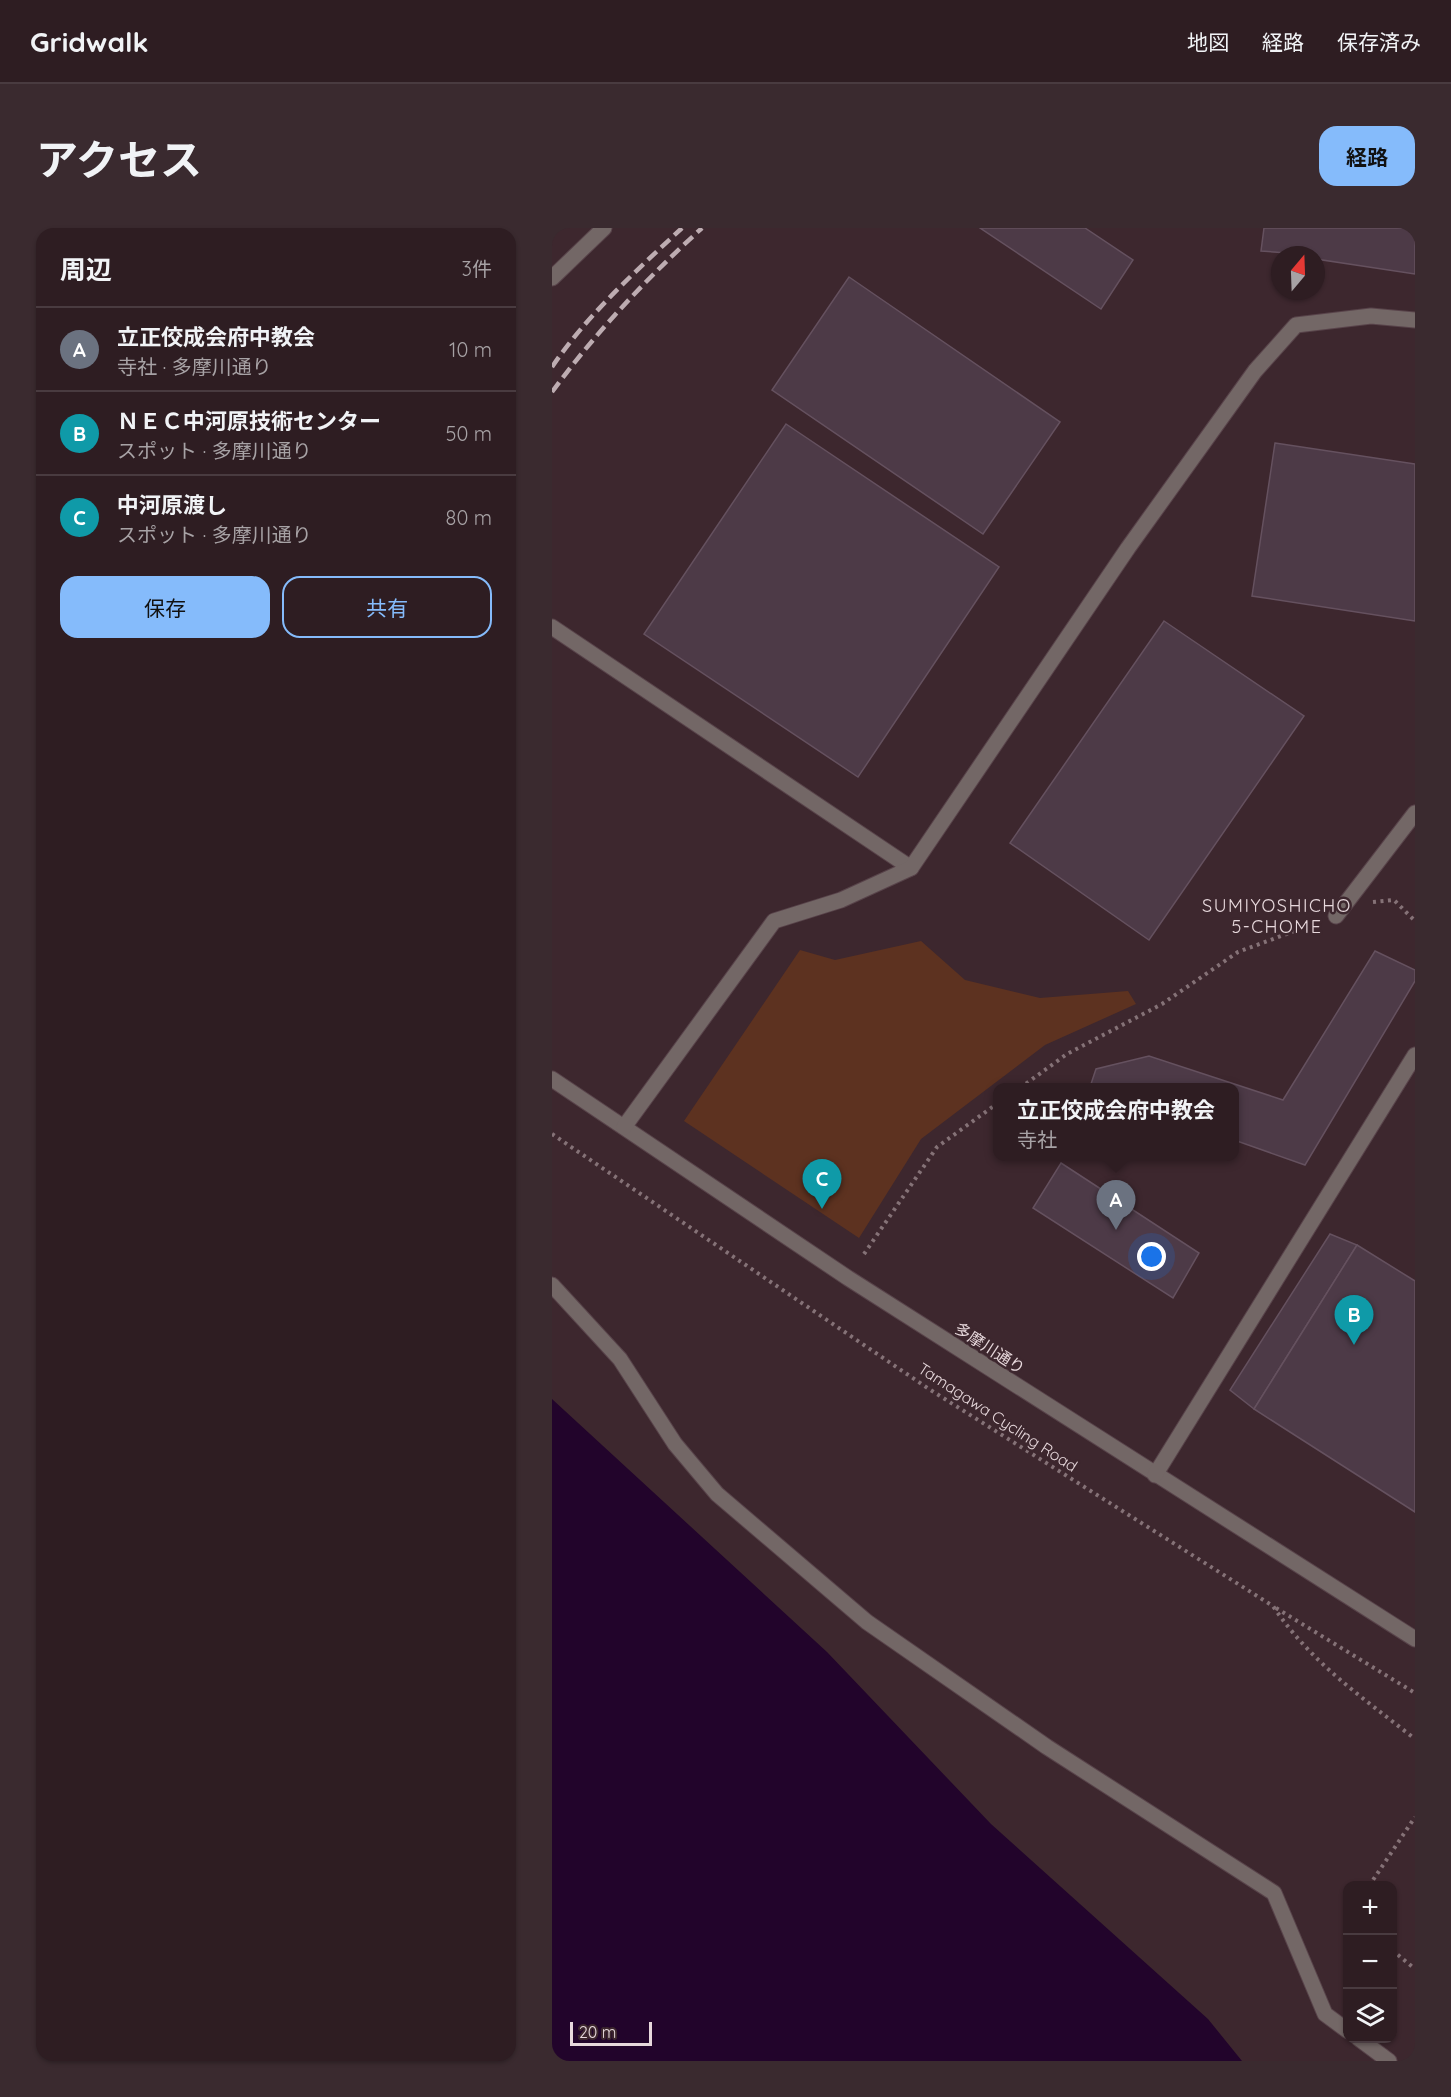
<!DOCTYPE html>
<html lang="ja">
<meta charset="utf-8">
<style>
body{margin:0;font-family:Quicksand,"Noto Sans JP",sans-serif;background:#3a2a2f;color:#f1f3f6}
.controls{position:absolute;right:18px;bottom:18px;display:grid;overflow:hidden;border-radius:12px;box-shadow:0 2px 4px #0004}
.controls button{width:54px;height:54px;display:grid;place-items:center;padding:0;border:0;border-bottom:2px solid #493b40;background:#2e1d22;color:#f1f3f6;font:30px sans-serif}
.compass{position:absolute;left:719px;top:18px;width:54px;height:54px;border-radius:50%;background:#2e1d22;box-shadow:0 2px 4px #0004;rotate:19deg}
.scale{position:absolute;left:18px;bottom:15px;width:82px;box-sizing:border-box;padding-left:6px;border:3px solid #e7d8dc;border-top:0;font-size:16px;line-height:21px;white-space:nowrap;color:#e7d8dc;-webkit-text-stroke:4px #3d272e;paint-order:stroke}
.you{position:absolute;left:600px;top:1029px;width:21px;height:21px;margin:-15px;border:4px solid #fff;border-radius:50%;background:#1a73e8;box-shadow:0 0 0 9px #1a73e833}
.badge{display:grid;place-items:center;width:39px;height:39px;border-radius:50%;background:#85bbfb;color:#fff;font-size:20px;font-weight:700}
.pin{position:absolute;translate:-50% -50px;filter:drop-shadow(0 2px 3px #0008)}
.pin::after{content:'';position:absolute;top:32px;width:21px;height:18px;background:inherit;clip-path:polygon(0 0,100% 0,50% 100%)}
.popup{position:absolute;left:441px;top:855px;width:246px;height:78px;box-sizing:border-box;display:grid;place-content:center;border-radius:12px;background:#2e1d22;filter:drop-shadow(0 2px 4px #0005);font-size:20px;white-space:nowrap;color:#a7a2a5}
.popup b{font-size:22px;color:#f1f3f6}
.popup::after{content:'';position:absolute;left:50%;top:100%;margin-left:-12px;border:12px solid transparent;border-top-color:#2e1d22}
.list{margin:0;padding:0;list-style:none}
h2{display:flex;justify-content:space-between;align-items:center;height:78px;margin:0;padding:0 24px;font-size:26px}
h2 small{font-size:20px;font-weight:400;color:#a7a2a5}
.list li{display:grid;grid-template-columns:39px 1fr auto;gap:18px;align-items:center;box-sizing:border-box;height:84px;padding:0 24px;border-top:2px solid #493b40}
.list b{display:block;font-size:22px;white-space:nowrap}
.list p{margin:0;font-size:20px;white-space:nowrap;color:#a7a2a5}
.list em{font-size:20px;font-style:normal;color:#a7a2a5}
.actions{display:flex;gap:12px;padding:18px 24px}
.actions a{flex:1;padding:14px 0;border:2px solid #85bbfb;border-radius:18px;text-align:center;font-size:21px;color:#85bbfb}
.actions .main{background:#85bbfb;color:#111}
.icon{flex:none;width:33px;height:33px;fill:none;stroke:currentColor;stroke-width:2;stroke-linecap:round;stroke-linejoin:round}
.map{position:relative;flex:none;width:863px;height:1833px;overflow:hidden;border-radius:18px}
header{display:flex;align-items:center;gap:36px;box-sizing:border-box;height:84px;padding:0 30px;background:#2e1d22;border-bottom:2px solid #493b40}
header strong{font-size:28px}
nav{display:flex;gap:33px;margin-inline-start:auto;font-size:21px}
.intro{display:flex;align-items:center;justify-content:space-between;box-sizing:border-box;height:144px;padding:0 36px}
h1{margin:0;font-size:42px}
.button{padding:15px 27px;border-radius:18px;background:#85bbfb;color:#111;font-size:21px;font-weight:700}
main{display:flex;gap:36px;padding:0 36px}
aside{flex:1;background:#2e1d22;border-radius:18px;box-shadow:0 2px 4px #0004}
.map>svg:first-child{display:block}
.green{fill:#5d3220}
.water{fill:#22042b}
.building{fill:#4d3a47;stroke:#65515f;stroke-width:1.5}
.lines{fill:none;stroke-linecap:round;stroke-linejoin:round}
.minor-casing{stroke:#58434a;stroke-width:17}
.path{stroke:#857277;stroke-width:4;stroke-dasharray:3 4.5;stroke-linecap:butt}
.minor{stroke:#736766;stroke-width:15}
.rail{stroke:#bdacb1;stroke-width:4.5;stroke-dasharray:12 6;stroke-linecap:butt}
.labels{text-anchor:middle;stroke-width:5;stroke-linejoin:round;paint-order:stroke}
.street-label{font-size:16px;fill:#e7d8dc;stroke:#3d272e}
.neighbourhood-label{font-size:18px;letter-spacing:1.5px;fill:#e7d8dc;stroke:#3d272e}
</style>
<header>
<strong>Gridwalk</strong>
<nav><a>地図</a><a>経路</a><a>保存済み</a></nav>
</header>
<div class="intro"><h1>アクセス</h1><a class="button">経路</a></div>
<main>
<aside>
<h2>周辺<small>3件</small></h2>
<ul class="list">
<li><span class="badge" style="background:#6b7280">A</span><div><b>立正佼成会府中教会</b><p>寺社 · 多摩川通り</p></div><em>10 m</em></li>
<li><span class="badge" style="background:#0f9aa8">B</span><div><b>ＮＥＣ中河原技術センター</b><p>スポット · 多摩川通り</p></div><em>50 m</em></li>
<li><span class="badge" style="background:#0f9aa8">C</span><div><b>中河原渡し</b><p>スポット · 多摩川通り</p></div><em>80 m</em></li>
</ul>
<div class="actions"><a class="main">保存</a><a>共有</a></div>
</aside>
<div class="map">
<svg width="863" height="1833" viewBox="0 0 863 1833">
<rect width="100%" height="100%" fill="#3d272e"/>
<polygon class="green" points="369,713 413,752 488,770 576,763 584,776 493,817 369,911 307,1010 132,893 248,722 283,732"/>
<polygon class="water" points="0,1171 275,1424 439,1596 656,1791 690,1833 0,1833"/>
<g class="building">
<polygon points="428,0 533,0 581,32 549,81"/>
<polygon points="712,0 863,0 863,46 764,31 764,27 709,23"/>
<polygon points="297,49 508,194 431,306 220,162"/>
<polygon points="234,196 447,339 306,549 92,406"/>
<polygon points="723,215 863,236 863,393 700,368"/>
<polygon points="612,393 752,488 597,712 458,615"/>
<polygon points="823,723 863,742 863,753 753,937 682,912 682,860 538,859 544,841 597,828 731,872"/>
<polygon points="509,935 647,1025 621,1070 481,980"/>
<polygon points="778,1006 805,1017 702,1181 678,1162"/>
<polygon points="805,1017 863,1053 863,1284 702,1181"/>
</g>
<g class="lines">
<defs>
<g id="minor">
<polyline points="0,50 52,0"/>
<polyline points="0,399 359,640"/>
<polyline points="784,688 863,585"/>
<polyline points="0,851 296,1050 863,1411"/>
<polyline points="72,899 222,693 289,672 359,640 576,320 703,143 744,97 819,88 863,92"/>
<polyline points="0,1057 68,1131 123,1216 165,1266 315,1394 495,1519 722,1665 773,1786 796,1803"/>
<polyline points="603,1247 863,827"/>
<polyline points="806,1810 837,1833"/>
</g>
</defs>
<use href="#minor" class="minor-casing"/>
<g class="path">
<polyline points="821,674 842,672 863,693"/>
<polyline points="468,860 515,826 610,776 686,724 767,694"/>
<path d="M0,906L377,1161L721,1378C759,1435 810,1469 863,1511"/>
<polyline points="312,1026 385,919 446,875"/>
<polyline points="724,1380 863,1465"/>
<polyline points="817,1658 863,1589"/>
<polyline points="840,1722 863,1741"/>
</g>
<use href="#minor" class="minor"/>
<g class="rail">
<path d="M0,139C35,87 85,42 130,0"/>
<path d="M0,164C44,104 95,50 150,0"/>
</g>
</g>
<g class="labels">
<g class="street-label">
<text transform="translate(438 1120) rotate(33)" y="6">多摩川通り</text>
<text transform="translate(446 1189) rotate(33)" y="6">Tamagawa Cycling Road</text>
</g>
<g class="neighbourhood-label">
<text x="725" y="684">SUMIYOSHICHO<tspan x="725" dy="21">5-CHOME</tspan></text>
</g>
</g>
</svg>
<div class="controls">
<button>+</button>
<button>−</button>
<button><svg class="icon" aria-label="layers" viewBox="0 0 24 24"><path d="M12 4l9 5-9 5-9-5zM3 14l9 5 9-5"/></svg></button>
</div>
<svg class="compass" viewBox="-18 -18 36 36"><path d="M0-13l5 13h-10z" fill="#e53935"/><path d="M0 13l5-13h-10z" fill="#a7a2a5"/></svg>
<div class="scale">20 m</div>
<div class="you"></div>
<div class="pin badge" style="left:564px;top:1002px;background:#6b7280">A</div>
<div class="popup"><b>立正佼成会府中教会</b>寺社</div>
<div class="pin badge" style="left:802px;top:1117px;background:#0f9aa8">B</div>
<div class="pin badge" style="left:270px;top:981px;background:#0f9aa8">C</div>
</div>
</main>
